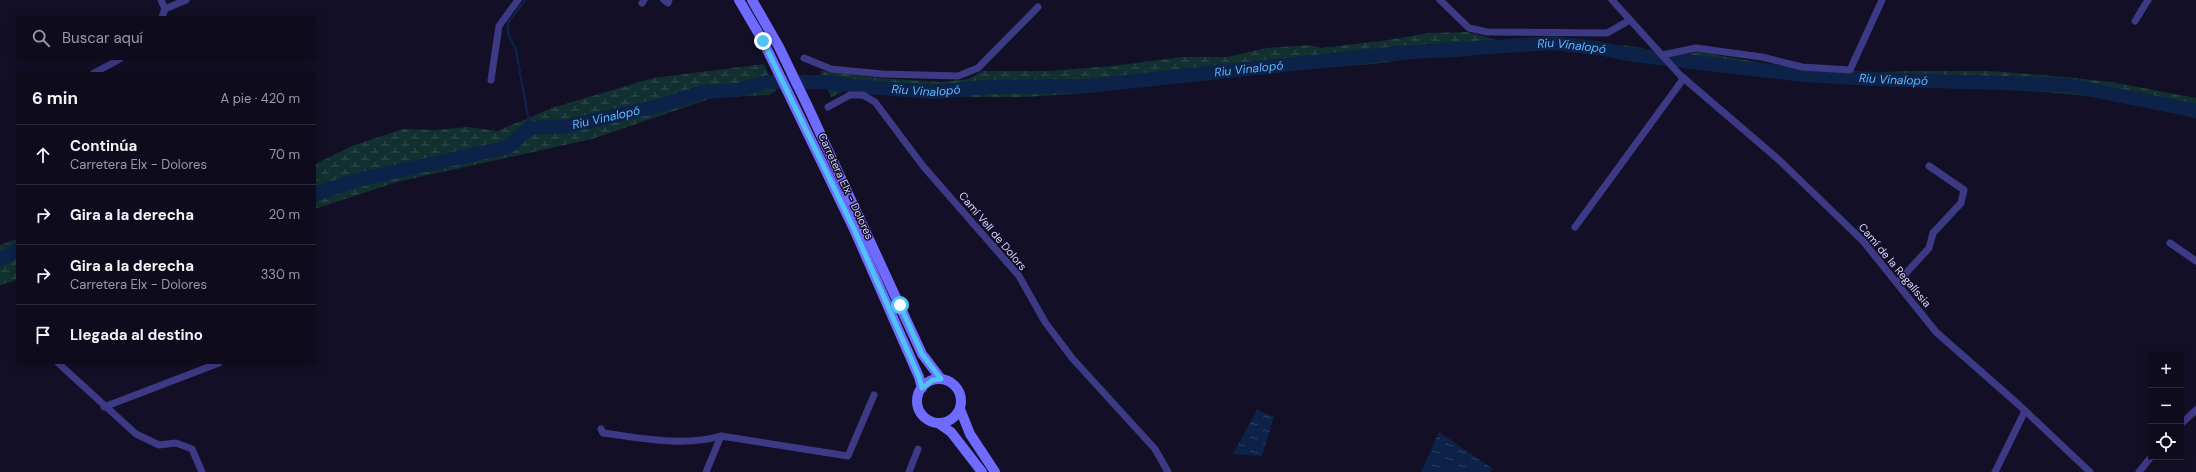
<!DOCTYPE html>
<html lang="es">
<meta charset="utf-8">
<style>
body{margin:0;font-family:"DM Sans",sans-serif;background:#171425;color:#f1f3f6}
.controls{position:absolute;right:12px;bottom:12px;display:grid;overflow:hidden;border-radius:0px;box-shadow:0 2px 10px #0003}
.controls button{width:36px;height:36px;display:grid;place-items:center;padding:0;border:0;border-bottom:1px solid #2e2b3b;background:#0e0b1c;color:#f1f3f6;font:20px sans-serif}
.stop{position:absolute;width:12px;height:12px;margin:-9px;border:3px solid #4fc3f7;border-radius:50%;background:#fff}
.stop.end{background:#4fc3f7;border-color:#fff;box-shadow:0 1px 4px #0008}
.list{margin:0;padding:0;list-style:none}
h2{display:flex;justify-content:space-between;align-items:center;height:52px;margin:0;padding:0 16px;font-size:17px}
h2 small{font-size:13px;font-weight:400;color:#9b9ba3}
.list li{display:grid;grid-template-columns:26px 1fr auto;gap:12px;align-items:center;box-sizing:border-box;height:60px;padding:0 16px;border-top:1px solid #2e2b3b}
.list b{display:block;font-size:15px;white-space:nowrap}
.list p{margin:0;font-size:13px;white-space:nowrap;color:#9b9ba3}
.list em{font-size:13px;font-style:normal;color:#9b9ba3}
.icon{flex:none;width:22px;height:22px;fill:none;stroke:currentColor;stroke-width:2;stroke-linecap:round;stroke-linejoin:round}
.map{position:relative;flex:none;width:2196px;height:472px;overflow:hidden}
.search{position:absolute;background:#0e0b1c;box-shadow:0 2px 10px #0003;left:16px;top:16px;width:300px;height:44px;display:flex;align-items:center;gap:10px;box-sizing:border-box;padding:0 14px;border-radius:0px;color:#9b9ba3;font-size:15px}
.panel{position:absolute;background:#0e0b1c;box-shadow:0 2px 10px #0003;left:16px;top:72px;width:300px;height:292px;border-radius:0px}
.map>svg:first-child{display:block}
.wetland{fill:url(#wetland-marsh)}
.water{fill:url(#water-ripples)}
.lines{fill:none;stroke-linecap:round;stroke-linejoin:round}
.stream{stroke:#0c2248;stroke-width:2.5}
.river{stroke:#0c2248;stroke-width:14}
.street{stroke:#3d3a85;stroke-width:7}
.secondary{stroke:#6f6bff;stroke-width:10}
.route{stroke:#4fc3f7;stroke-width:5}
.labels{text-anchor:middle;stroke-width:3;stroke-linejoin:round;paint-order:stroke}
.street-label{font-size:11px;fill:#d9d4ff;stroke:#130f26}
.water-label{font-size:12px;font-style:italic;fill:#62b6ff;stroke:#130f26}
</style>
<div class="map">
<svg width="2196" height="472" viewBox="0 0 2196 472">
<defs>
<pattern id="wetland-marsh" width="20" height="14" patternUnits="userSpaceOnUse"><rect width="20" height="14" fill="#12302f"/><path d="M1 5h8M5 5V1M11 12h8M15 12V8" fill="none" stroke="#344d4e"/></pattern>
<pattern id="water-ripples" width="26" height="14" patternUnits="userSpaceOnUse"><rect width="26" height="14" fill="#0c2248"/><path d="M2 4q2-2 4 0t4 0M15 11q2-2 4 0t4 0" fill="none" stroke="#2f4163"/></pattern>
</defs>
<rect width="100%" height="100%" fill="#130f26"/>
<g class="wetland">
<polygon points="1468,32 1499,41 1520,38 1559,39 1638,47 1645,49 1655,62 1557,49 1520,50 1456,57 1415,58 1374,64 1263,72 1087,93 1025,97 977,97 917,95 847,90 831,97 820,71 878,78 940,82 969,79 982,71 1048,71 1112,66 1182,57 1227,57 1266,48 1309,45 1322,48 1388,40 1430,33"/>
<path d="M1699,52L1775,65L1851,74L1903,71H1991L2065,77L2111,82L2196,98V118C2157,109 2118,99 2077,95C1998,87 1917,87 1838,83C1787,81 1737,73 1687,66L1675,57Z"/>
<polygon points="764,64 776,91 769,95 715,97 592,139 397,182 315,209 315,164 352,146 403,129 434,130 468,127 497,131 552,108 653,78"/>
<polygon points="17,239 17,280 0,285 0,245"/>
</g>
<g class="water">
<polygon points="1257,410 1274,417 1262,456 1233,454"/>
<polygon points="1439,432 1493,469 1490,472 1421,472"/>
</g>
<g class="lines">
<polyline class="stream" points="525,0 508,23 508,34 516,50 530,128"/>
<g class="river">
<path id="s1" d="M315,194L357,180L508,147L530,128L568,126L663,105L703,92L738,90L768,82H826L851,86L933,92L987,87L1088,86L1398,53L1553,43L1597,48L1633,55L1802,75L1894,80L2067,85L2196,111"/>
<polyline points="0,259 17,251"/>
</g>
<g class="street">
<polyline points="161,0 165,9 162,17"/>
<polyline points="664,0 668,3 669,0"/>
<polyline points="1440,0 1469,28 1487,32 1607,33 1630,20"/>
<polyline points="1612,0 1680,75 1778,159 1863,241 1936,332 2019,405 2090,472"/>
<polyline points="642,3 644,0"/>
<polyline points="165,9 186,0"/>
<polyline points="2135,21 2148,0"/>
<polyline points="1662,55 1696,48 1762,57 1802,67 1850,70 1882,0"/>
<polyline points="804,58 831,69 882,74 958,76 978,68 1038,7"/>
<polyline points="94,73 120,59"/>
<polyline points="491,80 499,26 518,0"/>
<polyline points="828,107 850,95 863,95 875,102 923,166 1019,276 1045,322 1072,358 1155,449 1168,472"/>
<polyline points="1575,227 1684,78"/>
<polyline points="2170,243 2196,261"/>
<polyline points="1897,283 1929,248 1933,233 1961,203 1964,190 1929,166"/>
<polyline points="58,363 136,434 159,445 176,443 192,449 202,472"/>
<polyline points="104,407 219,363"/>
<polyline points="2181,424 2196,410"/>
<path d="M601,429L603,433C642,438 683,447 721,436"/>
<polyline points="706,472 721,436 848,456 874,395"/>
<polyline points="909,472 918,449"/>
<polyline points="1995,472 2025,411"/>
<polyline points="2139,472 2151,457"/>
</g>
<g class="secondary">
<polyline points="739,0 763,41 854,229 919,377 922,388"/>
<polyline points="752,0 779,47 809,109 922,354 941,379"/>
<circle cx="939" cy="401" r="22"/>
<polyline points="960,409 970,434 995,472"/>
<polyline points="938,423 951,432 982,472"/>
</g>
</g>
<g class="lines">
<polyline class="route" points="763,41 854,229 919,377 922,388 933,380 941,379 922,354 900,305"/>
</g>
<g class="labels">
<g class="street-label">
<text transform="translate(846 186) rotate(65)" y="4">Carretera Elx - Dolores</text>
<text transform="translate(993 231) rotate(50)" y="4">Camí Vell de Dolors</text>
<text transform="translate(1895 265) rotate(50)" y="4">Camí de la Regalíssia</text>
</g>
<g class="water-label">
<text dy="4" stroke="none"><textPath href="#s1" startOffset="1278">Riu Vinalopó</textPath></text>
<text dy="4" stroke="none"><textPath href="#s1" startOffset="954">Riu Vinalopó</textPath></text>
<text dy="4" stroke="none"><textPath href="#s1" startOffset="1602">Riu Vinalopó</textPath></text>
<text dy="4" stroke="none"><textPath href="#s1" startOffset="630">Riu Vinalopó</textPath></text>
<text dy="4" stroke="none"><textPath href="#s1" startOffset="305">Riu Vinalopó</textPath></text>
</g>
</g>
</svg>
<div class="controls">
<button>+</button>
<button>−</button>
<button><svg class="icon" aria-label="locate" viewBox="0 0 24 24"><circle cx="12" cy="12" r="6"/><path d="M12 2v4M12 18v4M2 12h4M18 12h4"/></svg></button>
</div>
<div class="stop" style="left:900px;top:305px"></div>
<div class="stop end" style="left:763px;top:41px"></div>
<div class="search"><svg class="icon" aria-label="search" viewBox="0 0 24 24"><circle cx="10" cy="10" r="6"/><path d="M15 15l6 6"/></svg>Buscar aquí</div>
<section class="panel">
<h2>6 min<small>A pie · 420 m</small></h2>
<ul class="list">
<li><svg class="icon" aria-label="ahead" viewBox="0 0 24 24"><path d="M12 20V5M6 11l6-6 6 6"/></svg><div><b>Continúa</b><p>Carretera Elx - Dolores</p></div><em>70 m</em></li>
<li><svg class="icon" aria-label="right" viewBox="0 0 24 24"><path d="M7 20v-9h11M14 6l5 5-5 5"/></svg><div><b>Gira a la derecha</b></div><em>20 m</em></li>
<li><svg class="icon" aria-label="right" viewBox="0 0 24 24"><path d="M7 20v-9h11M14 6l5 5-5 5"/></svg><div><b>Gira a la derecha</b><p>Carretera Elx - Dolores</p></div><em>330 m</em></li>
<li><svg class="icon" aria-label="arrive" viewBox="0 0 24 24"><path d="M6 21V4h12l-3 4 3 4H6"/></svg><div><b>Llegada al destino</b></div></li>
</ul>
</section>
</div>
